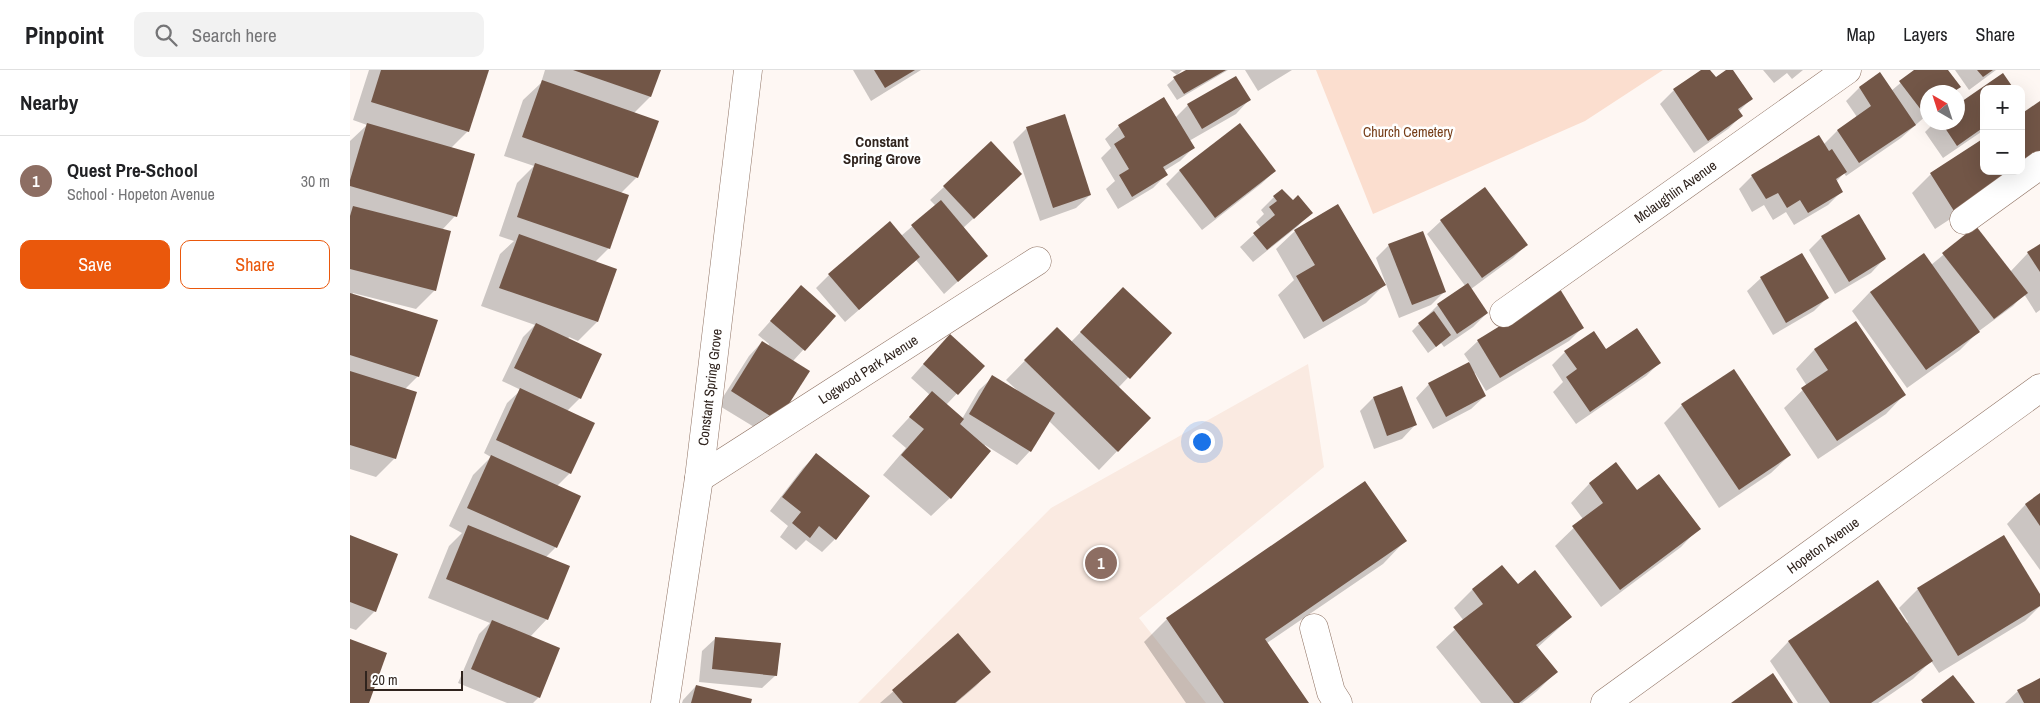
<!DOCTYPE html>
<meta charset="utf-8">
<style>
body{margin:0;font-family:"Archivo Narrow",sans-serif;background:#f2f2f2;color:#202124}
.controls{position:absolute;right:15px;top:15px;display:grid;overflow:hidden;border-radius:10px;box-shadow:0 5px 20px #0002}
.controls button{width:45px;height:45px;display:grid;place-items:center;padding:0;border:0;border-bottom:1px solid #e0e0e0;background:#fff;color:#202124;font:25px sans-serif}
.compass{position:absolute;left:1570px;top:15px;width:45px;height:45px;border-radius:50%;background:#fff;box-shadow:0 5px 20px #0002;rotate:321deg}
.scale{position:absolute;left:15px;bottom:12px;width:98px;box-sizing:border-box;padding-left:5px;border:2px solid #30241e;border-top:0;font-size:14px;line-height:18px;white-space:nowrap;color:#30241e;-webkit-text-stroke:4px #fff;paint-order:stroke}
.you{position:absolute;left:851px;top:371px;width:18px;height:18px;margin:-12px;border:4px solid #fff;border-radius:50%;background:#1a73e8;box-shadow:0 0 0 8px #1a73e833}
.badge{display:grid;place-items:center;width:32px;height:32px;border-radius:50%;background:#ea580c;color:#fff;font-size:16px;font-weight:700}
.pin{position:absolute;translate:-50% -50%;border:2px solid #fff;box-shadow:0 1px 5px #0006}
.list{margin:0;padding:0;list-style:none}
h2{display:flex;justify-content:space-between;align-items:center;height:65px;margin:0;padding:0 20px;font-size:21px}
h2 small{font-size:16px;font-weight:400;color:#757577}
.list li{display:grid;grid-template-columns:32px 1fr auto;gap:15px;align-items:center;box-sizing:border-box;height:90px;padding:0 20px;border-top:1px solid #e0e0e0}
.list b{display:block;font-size:19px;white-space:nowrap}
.list p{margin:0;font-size:16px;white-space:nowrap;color:#757577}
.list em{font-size:16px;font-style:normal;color:#757577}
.actions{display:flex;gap:10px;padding:15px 20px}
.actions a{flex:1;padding:11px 0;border:1px solid #ea580c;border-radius:10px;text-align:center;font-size:18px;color:#ea580c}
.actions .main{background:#ea580c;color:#fff}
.icon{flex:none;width:28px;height:28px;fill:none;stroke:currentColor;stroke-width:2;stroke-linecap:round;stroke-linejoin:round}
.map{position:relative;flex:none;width:1690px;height:633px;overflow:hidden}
header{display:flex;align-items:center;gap:30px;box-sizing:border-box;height:70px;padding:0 25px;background:#fff;border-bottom:1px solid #e0e0e0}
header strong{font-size:24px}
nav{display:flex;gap:28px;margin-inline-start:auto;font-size:18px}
.search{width:350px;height:45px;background:#f2f2f2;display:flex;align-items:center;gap:12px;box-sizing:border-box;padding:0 18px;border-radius:10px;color:#757577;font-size:19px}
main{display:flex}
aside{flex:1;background:#fff}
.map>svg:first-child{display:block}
.built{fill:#faeae1}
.green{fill:#fbdecf}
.shadow{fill:#0003}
.building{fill:#725647}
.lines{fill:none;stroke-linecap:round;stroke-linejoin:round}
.minor-casing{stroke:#8f7263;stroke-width:29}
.minor{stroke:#fff;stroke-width:28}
.labels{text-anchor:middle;stroke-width:5;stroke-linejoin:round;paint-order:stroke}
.park-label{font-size:14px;fill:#753c17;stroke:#fff}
.street-label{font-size:14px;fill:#30241e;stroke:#fff}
.neighbourhood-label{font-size:15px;font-weight:bold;fill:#30241e;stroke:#fff}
</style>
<header>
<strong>Pinpoint</strong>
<div class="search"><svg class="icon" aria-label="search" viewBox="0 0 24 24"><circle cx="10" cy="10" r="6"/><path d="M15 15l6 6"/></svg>Search here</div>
<nav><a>Map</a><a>Layers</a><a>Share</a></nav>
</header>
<main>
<aside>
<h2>Nearby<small></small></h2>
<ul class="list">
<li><span class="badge" style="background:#8d6e63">1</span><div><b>Quest Pre-School</b><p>School · Hopeton Avenue</p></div><em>30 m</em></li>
</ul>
<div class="actions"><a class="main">Save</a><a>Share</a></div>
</aside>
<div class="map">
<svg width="1690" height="633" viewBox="0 0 1690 633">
<rect width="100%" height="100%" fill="#fef7f3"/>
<polygon class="built" points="958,294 974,397 789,548 856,633 508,633 701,438"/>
<polygon class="green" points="966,0 1313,0 1235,51 1023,144"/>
<g class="shadow">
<polygon points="19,0 135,0 118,61 101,78 105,146 92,160 85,220 66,239 3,223 2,225 68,306 55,319 45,388 26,407 0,399 0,71 17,55 3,50"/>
<polygon points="195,0 310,0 300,27 283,44 287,107 271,123 259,178 245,192 265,200 247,252 228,271 219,267 218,269 230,328 217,341 220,403 207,416 229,427 205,478 195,488 197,549 180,567 189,627 183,633 157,633 108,613 129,564 140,553 78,528 99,476 112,463 99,456 123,405 141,387 134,383 157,333 171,320 152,311 173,267 185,255 131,236 150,184 164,171 149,166 167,113 184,96 154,86 173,30 191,13"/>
<polygon points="503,0 571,0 521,31"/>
<polygon points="820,0 832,0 827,5"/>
<polygon points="838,0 878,0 827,30 817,15 825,8"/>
<polygon points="895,0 942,0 908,21"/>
<polygon points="1353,0 1359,0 1365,9 1378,0 1381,0 1401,29 1388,42 1391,46 1378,59 1344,83 1310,34 1324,20"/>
<polygon points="1413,0 1453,0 1442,9 1437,3 1424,13"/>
<polygon points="1566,0 1596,0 1609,17 1603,22 1578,22 1578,44 1551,68 1496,106 1494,103 1486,112 1491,122 1478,135 1444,155 1436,142 1423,150 1414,135 1402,142 1389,119 1402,106 1473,75 1487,61 1507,47 1496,31 1509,18 1530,4 1541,21"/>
<polygon points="1605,0 1646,0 1619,20"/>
<polygon points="1653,4 1634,19 1634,60 1593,88 1575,62 1585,52 1608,52 1608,36"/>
<polygon points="814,29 825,48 838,35 899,30 886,44 839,71 843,78 830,91 814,101 816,105 803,118 768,139 756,119 765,111 751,88 761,78 755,69 769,56"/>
<polygon points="1690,33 1690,90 1585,159 1562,123 1581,104 1634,70 1634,101 1671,101"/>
<polygon points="889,55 925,101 911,114 852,160 816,114 829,101"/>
<polygon points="677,58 740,125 726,138 690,151 663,72"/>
<polygon points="594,117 657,118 613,158 636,186 594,224 566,190 495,252 466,218 479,205 551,166 586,136 580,130"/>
<polygon points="1135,118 1176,175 1163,188 1121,219 1137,243 1123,257 1094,277 1091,273 1078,283 1062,261 1088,235 1116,217 1077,164 1091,151"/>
<polygon points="924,127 943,131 961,142 948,156 903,192 890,177 911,158 906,152 914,144 911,140"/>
<polygon points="1626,158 1660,202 1678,183 1690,176 1690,240 1686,243 1674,224 1663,236 1629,261 1610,280 1557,318 1502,241 1520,222 1581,195"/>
<polygon points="945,161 1034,215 1016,233 954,269 928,225 944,210 926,179"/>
<polygon points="1472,167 1534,189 1521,203 1485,224 1459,180"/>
<polygon points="1039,175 1095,221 1081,235 1049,248 1026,188"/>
<polygon points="1452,184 1477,228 1464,241 1423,265 1397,221 1411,208"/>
<polygon points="451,217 484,246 443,291 414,363 368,335 399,286 412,272 418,276 419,274 408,265"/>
<polygon points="1210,221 1232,258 1219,271 1136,321 1125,303 1123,304 1135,326 1121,339 1083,359 1066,328 1079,314 1120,293 1114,284 1128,271"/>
<polygon points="760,232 820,264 768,318 799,348 749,400 699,351 680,381 667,395 635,375 600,428 581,446 533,405 556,378 542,366 580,325 561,308 587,279 633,296 596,335 612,349 629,320 643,307 668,321 656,310 707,258 721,272"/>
<polygon points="1506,253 1554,325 1536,344 1468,389 1434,338 1457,316 1446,299 1464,280"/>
<polygon points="1256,281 1309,293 1296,306 1226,354 1203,322 1213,312 1202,295 1215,282"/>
<polygon points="1023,328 1065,355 1052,369 1024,379 1010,341"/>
<polygon points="1332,335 1440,385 1421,403 1369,438 1314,353"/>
<polygon points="466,385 485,469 472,482 456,470 446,480 430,467 438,456 420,441 453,398"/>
<polygon points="1266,394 1287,422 1349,458 1331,477 1251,537 1205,476 1233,449 1221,433 1239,414"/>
<polygon points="1015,413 1055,471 1033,494 917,573 958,633 836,633 794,572 817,549"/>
<polygon points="1690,425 1690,500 1657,454 1675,435"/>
<polygon points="0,467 25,541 6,560 0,558"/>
<polygon points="1152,496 1168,516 1221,547 1187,578 1206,602 1187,621 1172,633 1131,633 1086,577 1114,551 1104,538 1122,520"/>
<polygon points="1527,511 1556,554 1558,552 1549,538 1568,519 1690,526 1690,536 1675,551 1589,603 1581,591 1563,609 1528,633 1448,633 1420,591 1438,572"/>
<polygon points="608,565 639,602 626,616 606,633 530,633"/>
<polygon points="366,568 426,605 412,618 349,612 352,581"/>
<polygon points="1690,610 1690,633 1655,633 1668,621"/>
<polygon points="346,616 400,633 332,633 333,630"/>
</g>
<g class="building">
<polygon points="31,0 139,0 119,62 21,32"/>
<polygon points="223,0 311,0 301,27"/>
<polygon points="524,0 565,0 535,18"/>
<polygon points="836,0 876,0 834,24 823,7"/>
<polygon points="1351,0 1360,0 1366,7 1376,0 1383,0 1403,29 1388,39 1393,46 1358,71 1323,19"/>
<polygon points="1564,0 1598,0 1611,17 1603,22 1578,22 1578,42 1575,45 1549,11"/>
<polygon points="1627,0 1643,0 1633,7"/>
<polygon points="1530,2 1566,55 1509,93 1487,60 1521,36 1509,17"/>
<polygon points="1653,3 1664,19 1634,19 1634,57 1607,76 1591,52 1608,52 1608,34"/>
<polygon points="886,6 901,30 852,59 837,34"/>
<polygon points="192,10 309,51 288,108 172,67"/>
<polygon points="814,27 845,78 813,97 818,105 782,127 769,105 779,99 764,74 775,67 768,55"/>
<polygon points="1690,31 1690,84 1671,97 1671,44"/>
<polygon points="715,44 741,125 703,138 676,57"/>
<polygon points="17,53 125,84 107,147 0,116 0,110"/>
<polygon points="890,53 926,101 865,148 829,100"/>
<polygon points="1469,65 1479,81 1482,79 1497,102 1486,109 1493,122 1458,143 1450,130 1437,138 1428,123 1416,129 1401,105"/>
<polygon points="1634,68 1634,101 1665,101 1604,141 1580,103"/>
<polygon points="641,71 672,104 624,149 593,116"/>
<polygon points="185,93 279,125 260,179 167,147"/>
<polygon points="1135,117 1178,175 1132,208 1090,150"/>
<polygon points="932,119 943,130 948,125 963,143 917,180 903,163 925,145 919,137 927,131 923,126"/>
<polygon points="591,130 638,186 608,212 561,155"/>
<polygon points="988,134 1036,215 973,252 946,206 965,195 944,160"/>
<polygon points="3,136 101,161 86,221 0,199 0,146"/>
<polygon points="1509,144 1536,189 1499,212 1471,166"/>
<polygon points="540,151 570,187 509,240 478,204"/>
<polygon points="1626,156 1678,223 1644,249 1592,183"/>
<polygon points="1073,161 1096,222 1062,235 1038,174"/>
<polygon points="169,164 267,199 248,252 149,218"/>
<polygon points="1690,174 1690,202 1677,182"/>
<polygon points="1452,183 1479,228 1436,253 1410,207"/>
<polygon points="1574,183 1630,262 1576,300 1520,222"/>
<polygon points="1118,213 1138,243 1107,264 1087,234"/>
<polygon points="451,215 486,246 455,281 420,251"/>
<polygon points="773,217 822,263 780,309 730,262"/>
<polygon points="1210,219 1234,258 1150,308 1127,270"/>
<polygon points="0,223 88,250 69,307 0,285"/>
<polygon points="1084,241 1101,265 1086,277 1068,253"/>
<polygon points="1506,251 1556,325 1487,371 1451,318 1478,300 1464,279"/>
<polygon points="186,253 252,284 231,329 164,298"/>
<polygon points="707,257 801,348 768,382 674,290"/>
<polygon points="1287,258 1311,293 1240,342 1216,307 1227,299 1214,281 1244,261 1256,279"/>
<polygon points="600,264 635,296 608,325 573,294"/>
<polygon points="412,271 460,301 428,351 381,321"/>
<polygon points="1119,292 1136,326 1096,347 1078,313"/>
<polygon points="1384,299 1441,385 1389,420 1331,334"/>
<polygon points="0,301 67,322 46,389 0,375"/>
<polygon points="642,305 705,343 681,382 619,344"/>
<polygon points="1052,316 1067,355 1037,366 1023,327"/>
<polygon points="170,318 245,353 221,404 146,370"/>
<polygon points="582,321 614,349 610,354 641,381 601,429 551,385 574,359 559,347"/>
<polygon points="466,383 520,426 486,470 469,456 460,468 442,453 451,442 432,427"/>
<polygon points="141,385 231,426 207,478 117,438"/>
<polygon points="1266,392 1287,420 1309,404 1351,459 1270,520 1222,456 1253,433 1239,413"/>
<polygon points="1015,411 1057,471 915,569 959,633 874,633 816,548"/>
<polygon points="1690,423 1690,456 1675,434"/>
<polygon points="118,455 220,496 198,550 96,509"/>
<polygon points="0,465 48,484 26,542 0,532"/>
<polygon points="1654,465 1690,524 1690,536 1608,586 1567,518"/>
<polygon points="1152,495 1168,514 1185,500 1222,547 1186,575 1208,602 1169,633 1164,633 1103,557 1133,534 1122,519"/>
<polygon points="1528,510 1583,591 1521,633 1480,633 1438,571"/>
<polygon points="142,550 210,578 190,628 121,599"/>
<polygon points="608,563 641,602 605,633 553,633 542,620"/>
<polygon points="365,567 431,573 427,606 362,599"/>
<polygon points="0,569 37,583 19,633 0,633"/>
<polygon points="1423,603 1443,633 1381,633"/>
<polygon points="1603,605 1625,633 1573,633 1571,630"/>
<polygon points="1690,608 1690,633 1674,633 1667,620"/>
<polygon points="346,615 402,629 401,633 341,633"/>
</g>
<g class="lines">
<defs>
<g id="minor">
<polyline points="1614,150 1690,95"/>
<path id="s1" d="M1154,243L1497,0"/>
<path id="s2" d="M349,408L687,191"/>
<polyline points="964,558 981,622 988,633"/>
<path id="s3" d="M315,633L349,408L398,0"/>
<path id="s4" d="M1255,633L1690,318"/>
</g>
</defs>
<use href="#minor" class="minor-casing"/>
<use href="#minor" class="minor"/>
</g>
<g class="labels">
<g class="park-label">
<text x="1058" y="67">Church Cemetery</text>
</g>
<g class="street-label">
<text dy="5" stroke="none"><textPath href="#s1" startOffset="210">Mclaughlin Avenue</textPath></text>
<text dy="5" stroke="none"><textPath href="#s2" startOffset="201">Logwood Park Avenue</textPath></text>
<text dy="5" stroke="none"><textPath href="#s3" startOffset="319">Constant Spring Grove</textPath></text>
<text dy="5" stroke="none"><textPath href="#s4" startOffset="269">Hopeton Avenue</textPath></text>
</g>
<g class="neighbourhood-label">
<text x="532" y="77">Constant<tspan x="532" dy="17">Spring Grove</tspan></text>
</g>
</g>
</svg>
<div class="controls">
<button>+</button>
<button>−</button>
</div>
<svg class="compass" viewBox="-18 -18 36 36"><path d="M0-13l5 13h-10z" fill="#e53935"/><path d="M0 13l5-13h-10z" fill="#757577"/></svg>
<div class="scale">20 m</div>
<div class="you"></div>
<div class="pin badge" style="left:751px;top:493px;background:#8d6e63">1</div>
</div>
</main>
